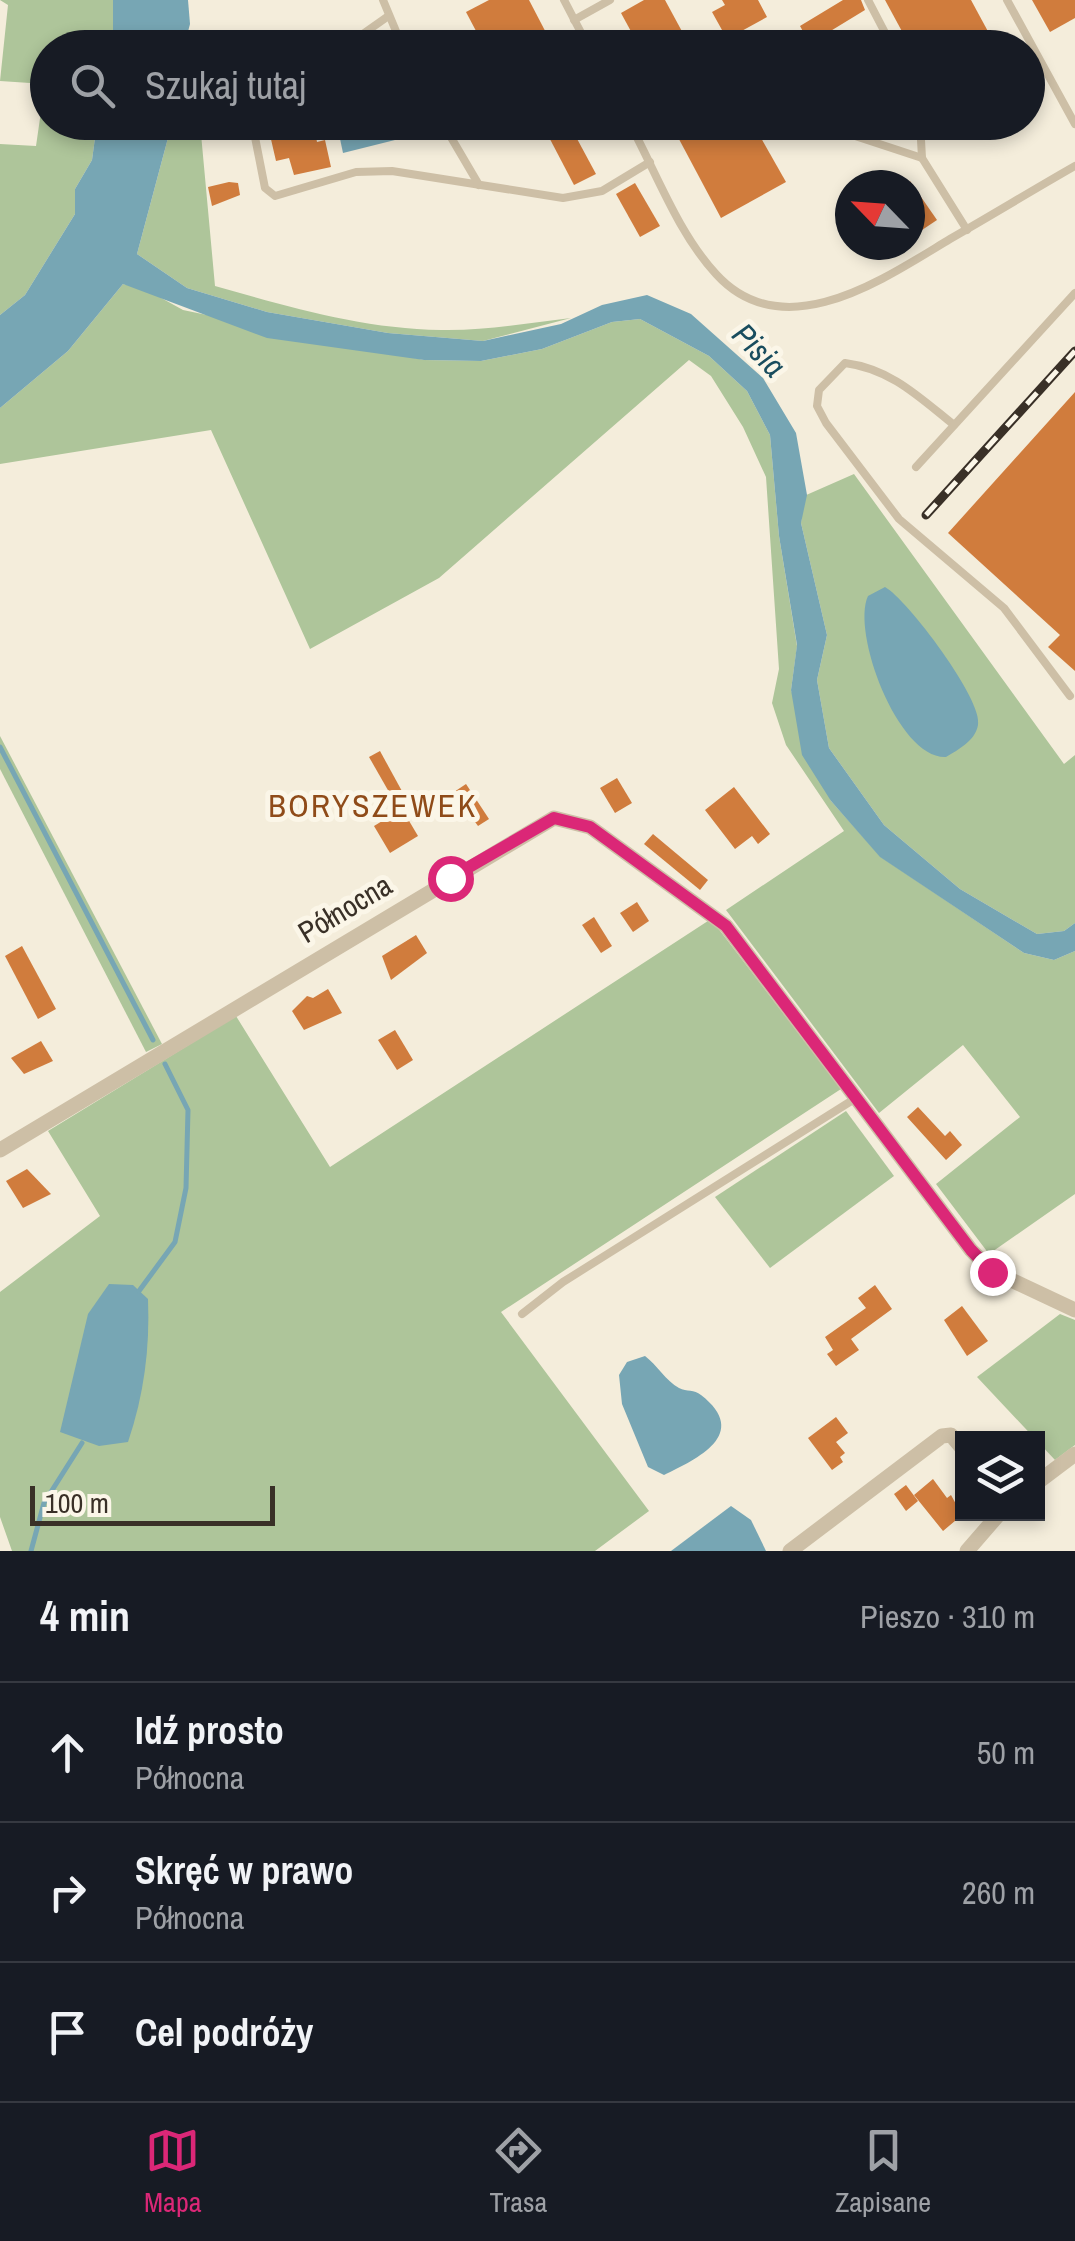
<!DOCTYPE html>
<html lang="pl">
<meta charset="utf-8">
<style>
body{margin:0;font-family:"Archivo Narrow",sans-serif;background:#242831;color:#f1f3f6}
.controls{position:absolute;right:30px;bottom:30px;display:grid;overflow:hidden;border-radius:0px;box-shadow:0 5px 15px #0003}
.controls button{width:90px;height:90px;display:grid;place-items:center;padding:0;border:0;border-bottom:2px solid #363941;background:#171b24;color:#f1f3f6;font:50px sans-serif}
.compass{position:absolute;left:835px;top:170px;width:90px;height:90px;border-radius:50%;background:#171b24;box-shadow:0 5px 15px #0003;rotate:295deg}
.scale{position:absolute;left:30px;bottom:25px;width:245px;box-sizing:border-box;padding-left:10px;border:5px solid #393027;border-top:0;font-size:28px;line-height:35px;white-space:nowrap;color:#393027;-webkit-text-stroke:8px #fbf6e8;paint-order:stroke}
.stop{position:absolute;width:30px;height:30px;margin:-22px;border:8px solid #db2777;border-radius:50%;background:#fff}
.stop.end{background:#db2777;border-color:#fff;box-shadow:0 2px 10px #0008}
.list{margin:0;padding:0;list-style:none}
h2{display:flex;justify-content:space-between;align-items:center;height:130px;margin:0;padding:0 40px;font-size:42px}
h2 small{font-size:32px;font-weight:400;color:#9ea1a6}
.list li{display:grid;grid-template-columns:65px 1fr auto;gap:30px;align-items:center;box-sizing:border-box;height:140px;padding:0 40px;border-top:2px solid #363941}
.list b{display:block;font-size:38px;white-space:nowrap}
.list p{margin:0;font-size:32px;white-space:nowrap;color:#9ea1a6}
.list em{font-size:32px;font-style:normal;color:#9ea1a6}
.icon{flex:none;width:55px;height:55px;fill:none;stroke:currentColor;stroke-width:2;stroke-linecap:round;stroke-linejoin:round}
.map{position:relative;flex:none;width:1075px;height:1551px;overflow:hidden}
.search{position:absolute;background:#171b24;box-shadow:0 5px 15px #0003;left:30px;right:30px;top:30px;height:110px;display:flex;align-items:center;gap:25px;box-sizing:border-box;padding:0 35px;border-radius:55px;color:#9ea1a6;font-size:38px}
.sheet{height:550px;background:#171b24}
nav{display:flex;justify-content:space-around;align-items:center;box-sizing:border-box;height:140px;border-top:2px solid #363941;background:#171b24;font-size:28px;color:#9ea1a6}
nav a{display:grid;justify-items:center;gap:5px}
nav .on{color:#db2777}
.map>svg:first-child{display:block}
.green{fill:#aec59a}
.water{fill:#77a6b4}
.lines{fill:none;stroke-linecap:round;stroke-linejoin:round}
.stream{stroke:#77a6b4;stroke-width:5}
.building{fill:#d07c3d}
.lane{stroke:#cdbfa6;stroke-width:8}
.street{stroke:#cdbfa6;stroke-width:15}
.rail-casing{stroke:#393027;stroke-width:9}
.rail{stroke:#fbf6e8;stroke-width:5;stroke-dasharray:15;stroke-linecap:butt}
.route{stroke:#db2777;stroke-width:12}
.labels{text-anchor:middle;stroke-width:10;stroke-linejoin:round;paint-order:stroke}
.street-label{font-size:30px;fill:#393027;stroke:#fbf6e8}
.water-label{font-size:32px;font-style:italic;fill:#194d5e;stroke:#fbf6e8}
.neighbourhood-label{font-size:32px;letter-spacing:2.5px;fill:#8f4b19;stroke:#fbf6e8}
</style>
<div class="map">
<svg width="1075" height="1551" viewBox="0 0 1075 1551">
<rect width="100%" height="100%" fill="#f4eddb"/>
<g class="green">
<polygon points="0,0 113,0 113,44 48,48 48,122 97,123 92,160 75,189 75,214 25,295 0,315 0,144 36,146 45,84 0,81 8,5"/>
<path d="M172,123H200L215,286C289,307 363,329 441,330C484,331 528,323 571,318L483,341L388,333L267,312L187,288L137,254Z"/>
<polygon points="123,284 145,289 183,310 424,360 481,361 542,349 612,322 640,319 709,356 747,391 770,435 779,536 797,646 791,690 831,801 881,857 1024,953 1054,960 1075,951 1075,1194 989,1254 936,1184 1020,1117 963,1045 879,1113 726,910 844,831 786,745 772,703 779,669 766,477 743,427 711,376 689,360 439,578 310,649 211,430 0,464 0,408 68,351"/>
<polygon points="854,474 1064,764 1075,755 1075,923 1064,931 1037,934 960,889 884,825 829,748 817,680 827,635 801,523 804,496"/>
<polygon points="0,736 162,1044 146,1052 0,769"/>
<polygon points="711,919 841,1089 501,1312 649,1511 595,1551 12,1551 0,1517 0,1292 100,1216 48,1131 236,1016 330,1167"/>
<polygon points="846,1111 894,1176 770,1268 715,1197"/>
<polygon points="1060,1314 1075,1320 1075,1445 1055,1460 977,1377"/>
</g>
<g class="water">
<polygon points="113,0 188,0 190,24 184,47 113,47"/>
<polygon points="97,123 172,123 137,254 187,288 267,312 388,333 483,341 561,324 602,305 647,295 691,314 763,378 796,433 807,495 801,523 827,635 817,680 829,748 884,825 960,889 1037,934 1064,931 1075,923 1075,951 1054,960 1024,953 880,857 831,801 802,755 791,690 797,645 779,536 770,435 747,391 709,356 640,319 612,322 542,349 481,361 424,360 267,338 123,284 68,351 0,408 0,315 25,295 75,214 75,189 92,160"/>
<polygon points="412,123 415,135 343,153 339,134 383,123"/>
<path d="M885,587C907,599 984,701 978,725C975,741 959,749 946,757C898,759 851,632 868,596Z"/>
<path d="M109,1284L133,1285L148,1299C150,1348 144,1395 128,1442L99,1446L60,1432L88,1314Z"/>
<path d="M645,1356C657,1365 666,1381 679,1388C687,1392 694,1389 701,1395C751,1434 697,1459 664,1475L648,1467L622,1404L619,1375L627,1362Z"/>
<polygon points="731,1506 751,1520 766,1551 671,1551"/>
</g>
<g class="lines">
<g class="stream">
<polyline points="0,747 153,1040"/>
<polyline points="139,1291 175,1242 186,1188 188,1110 165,1064"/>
<polyline points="31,1551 44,1503 82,1443"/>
</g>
</g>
<g class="building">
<polygon points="489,0 529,0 554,48 485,48 466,12"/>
<polygon points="644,0 665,0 691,48 640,48 621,13"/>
<polygon points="722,0 758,0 767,17 727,39 712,12 725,5"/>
<polygon points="843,0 861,0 865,10 824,35 832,48 812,48 800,26"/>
<polygon points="885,0 971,0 991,37 971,48 911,48"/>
<polygon points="1032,0 1075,0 1075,18 1050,32"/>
<polygon points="267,122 313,122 317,142 325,140 331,167 294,175 289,158 276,161"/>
<polygon points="541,122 568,122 596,174 574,185"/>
<polygon points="679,122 752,122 786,182 721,218 672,126"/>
<polygon points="910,181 937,220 910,238"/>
<polygon points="229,182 238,183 240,195 212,206 208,187"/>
<polygon points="635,183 660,226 640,237 616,194"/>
<polygon points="1075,392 1075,671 1048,647 1060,635 948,533"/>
<polygon points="380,751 403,793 393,799 369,757"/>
<polygon points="617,778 632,803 615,813 600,788"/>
<polygon points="466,784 489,819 478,826 454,792"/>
<polygon points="734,787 770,834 758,844 752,836 735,849 705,810"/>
<polygon points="402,809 418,836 390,853 374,826"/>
<polygon points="653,834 708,880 700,890 644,844"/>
<polygon points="637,902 649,921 633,932 620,913"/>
<polygon points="594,917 612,946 601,953 582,925"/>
<polygon points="416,935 427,953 391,980 382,956"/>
<polygon points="22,946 56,1009 38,1019 5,956"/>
<polygon points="328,989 342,1013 304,1030 292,1011 307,996 313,998"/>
<polygon points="395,1030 413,1060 397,1070 378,1040"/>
<polygon points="41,1041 53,1061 24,1074 11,1058"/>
<polygon points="918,1107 945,1136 950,1131 962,1145 946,1160 907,1117"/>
<polygon points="27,1169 51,1194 23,1208 6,1181"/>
<polygon points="875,1285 892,1309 851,1339 859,1350 836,1366 827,1354 833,1350 825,1337 866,1308 858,1298"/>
<polygon points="962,1306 988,1341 967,1356 944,1320"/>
<polygon points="836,1417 848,1433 836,1442 845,1453 840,1457 843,1462 832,1470 808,1438"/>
<polygon points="933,1479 947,1498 951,1495 962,1515 943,1531 914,1495"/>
<polygon points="906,1485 918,1501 906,1511 894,1494"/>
</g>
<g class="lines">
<g class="lane">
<polyline points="383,0 403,48"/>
<polyline points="564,0 589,48"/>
<polyline points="868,0 893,48"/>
<polyline points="1007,0 1075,124"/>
<polyline points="574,20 610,0"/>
<polyline points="343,48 387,17"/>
<polyline points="252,122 265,188 275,196 356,172 392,171 563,198 602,191 650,162"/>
<polyline points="442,122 479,185"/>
<path d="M629,122C656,172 678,233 716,274C784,349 885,278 950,239C992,215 1033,190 1075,166"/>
<polyline points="837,122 843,132 922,158"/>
<polyline points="920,122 922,158 967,230"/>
<polyline points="636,135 659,122"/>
<path d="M954,425C919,397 891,369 845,363L819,390L817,406L826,423L899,519L1004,608L1070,696"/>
<polyline points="916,467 1075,293"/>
<polyline points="522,1314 563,1282 856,1098"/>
</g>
<g class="street">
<polyline points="0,1150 554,818 590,827 726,926 971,1250 992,1271 1075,1310"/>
<polyline points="1038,1482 1075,1454"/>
<polyline points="790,1551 942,1436 951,1435 962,1448"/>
<polyline points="967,1551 999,1514"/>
</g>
<defs>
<polyline id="rail" points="926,515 1075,351"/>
</defs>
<use href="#rail" class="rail-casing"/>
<use href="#rail" class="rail"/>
</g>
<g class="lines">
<polyline class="route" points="450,878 554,818 590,827 726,926 971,1250 992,1272"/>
</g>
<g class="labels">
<g class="street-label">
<text transform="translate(345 909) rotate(-31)" y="10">Północna</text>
</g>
<g class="water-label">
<text transform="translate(759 350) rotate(46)" y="11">Pisia</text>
</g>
<g class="neighbourhood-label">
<text x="373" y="817">BORYSZEWEK</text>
</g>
</g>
</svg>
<div class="controls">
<button><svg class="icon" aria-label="layers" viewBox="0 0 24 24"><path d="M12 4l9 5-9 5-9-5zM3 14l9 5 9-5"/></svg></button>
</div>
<svg class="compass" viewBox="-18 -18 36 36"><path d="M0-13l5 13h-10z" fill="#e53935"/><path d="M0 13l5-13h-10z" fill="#9ea1a6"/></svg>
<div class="scale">100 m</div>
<div class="stop" style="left:450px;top:878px"></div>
<div class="stop end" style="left:992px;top:1272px"></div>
<div class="search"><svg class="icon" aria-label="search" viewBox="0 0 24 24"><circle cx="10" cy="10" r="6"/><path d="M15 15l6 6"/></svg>Szukaj tutaj</div>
</div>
<section class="sheet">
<h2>4 min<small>Pieszo · 310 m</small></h2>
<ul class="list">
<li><svg class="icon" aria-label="ahead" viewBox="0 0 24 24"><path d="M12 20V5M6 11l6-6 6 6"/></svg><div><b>Idź prosto</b><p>Północna</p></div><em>50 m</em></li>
<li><svg class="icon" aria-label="right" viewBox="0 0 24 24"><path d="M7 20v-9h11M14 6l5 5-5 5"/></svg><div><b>Skręć w prawo</b><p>Północna</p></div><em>260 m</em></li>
<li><svg class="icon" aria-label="arrive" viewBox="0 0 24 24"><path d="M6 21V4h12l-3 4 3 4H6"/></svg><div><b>Cel podróży</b></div></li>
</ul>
</section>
<nav>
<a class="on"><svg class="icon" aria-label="map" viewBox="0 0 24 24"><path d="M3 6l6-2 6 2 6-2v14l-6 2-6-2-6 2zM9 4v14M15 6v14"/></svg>Mapa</a>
<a><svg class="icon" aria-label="directions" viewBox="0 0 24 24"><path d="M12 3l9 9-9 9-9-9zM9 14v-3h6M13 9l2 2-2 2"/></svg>Trasa</a>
<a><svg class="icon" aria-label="saved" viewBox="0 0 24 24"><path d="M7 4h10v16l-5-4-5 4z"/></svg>Zapisane</a>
</nav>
